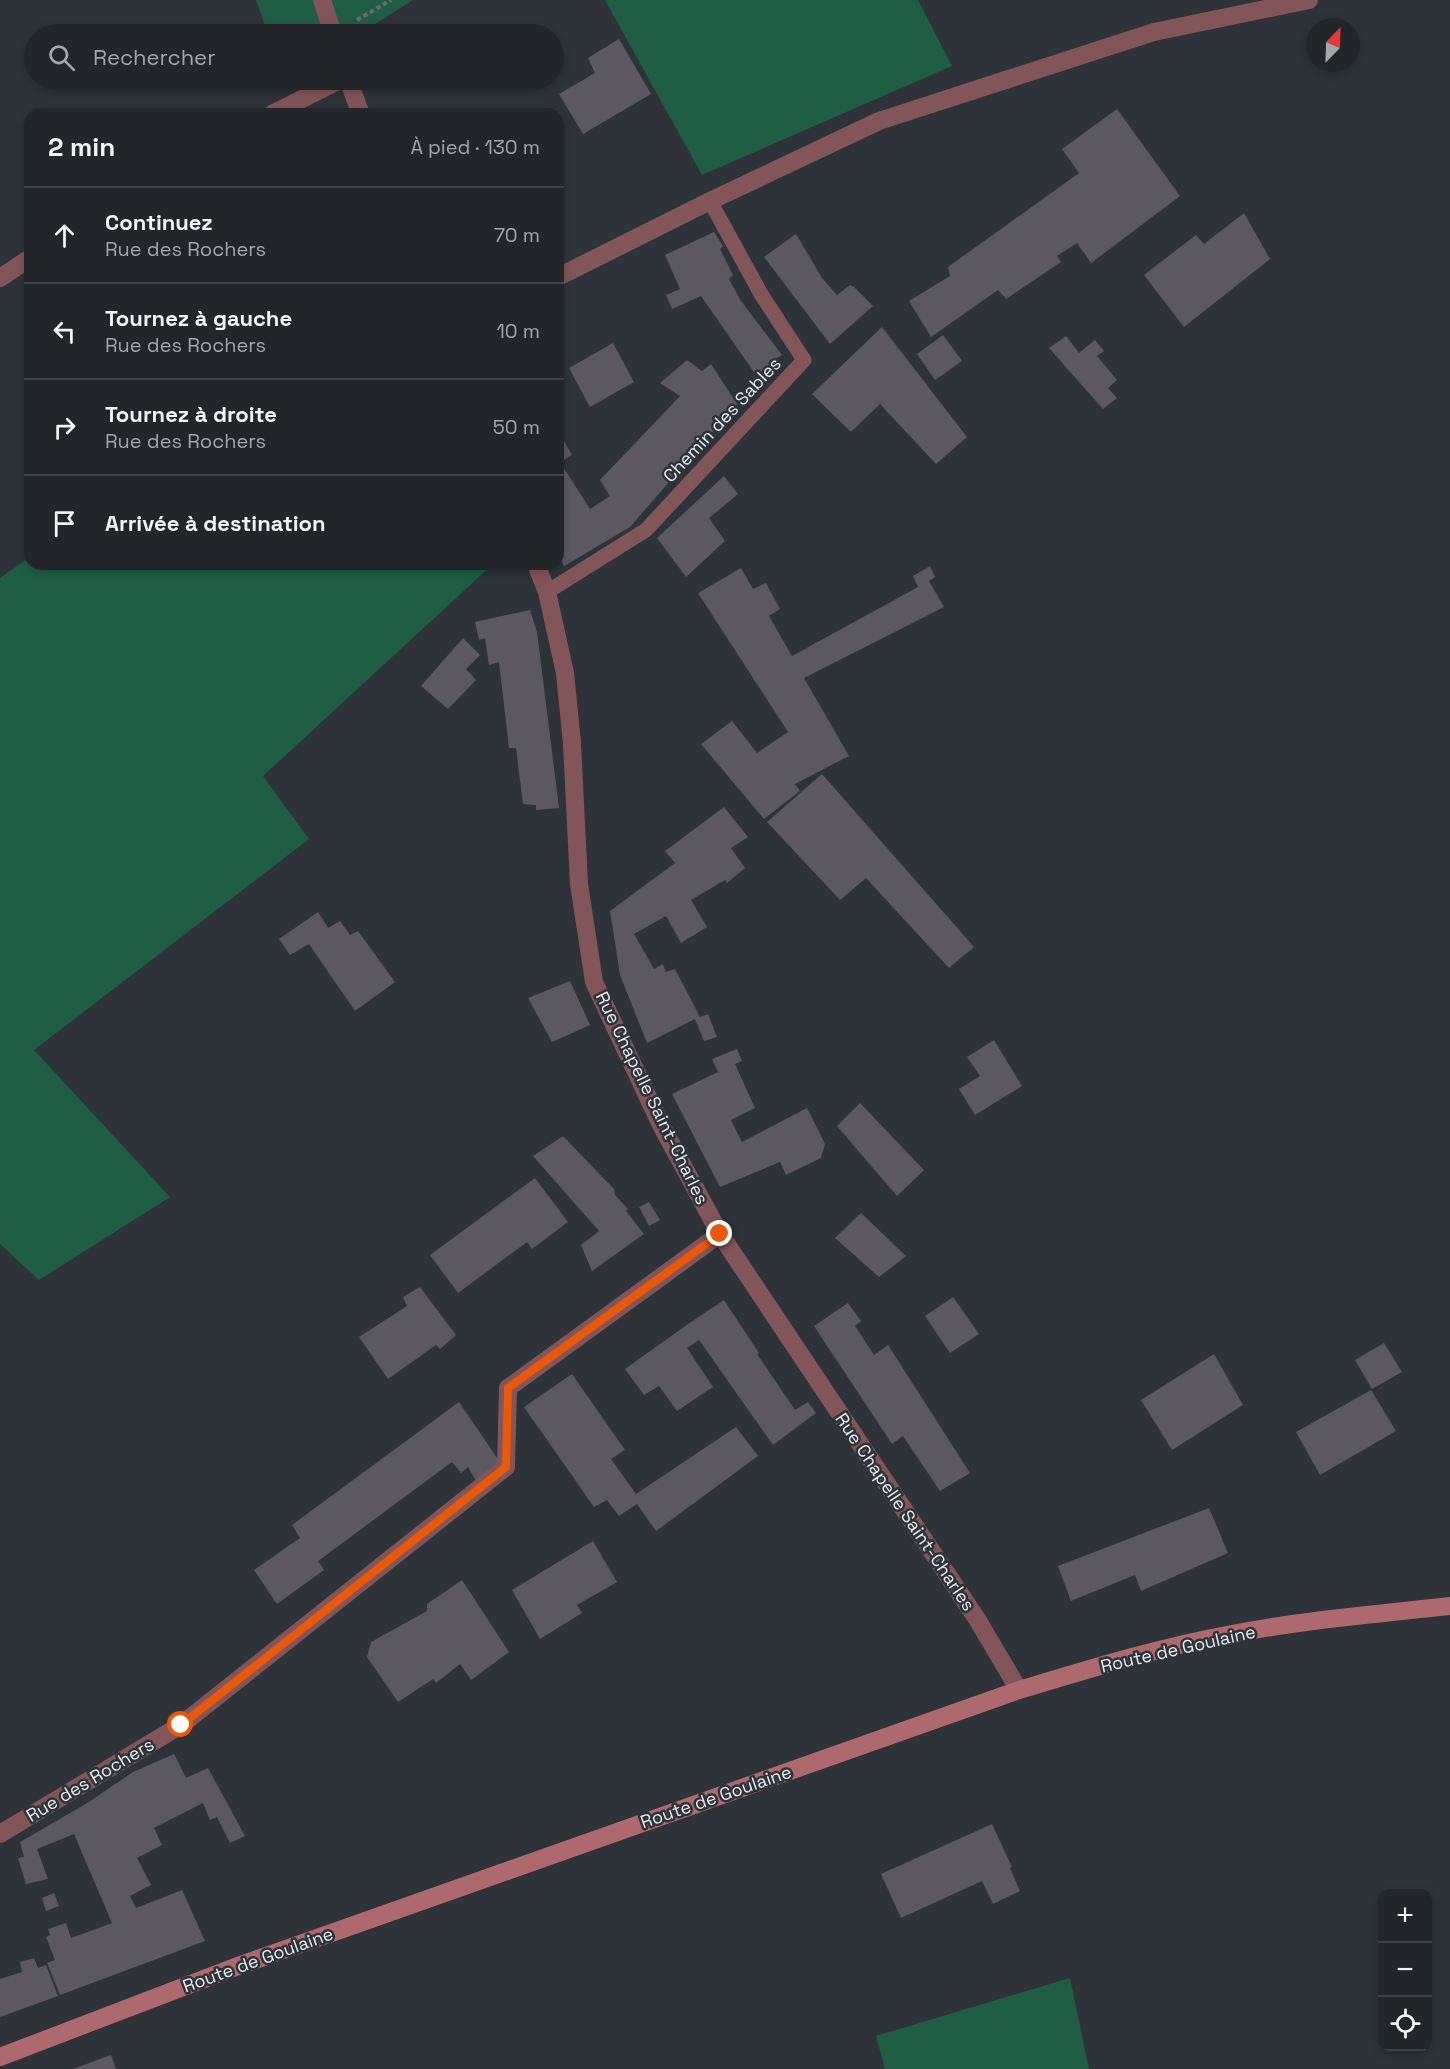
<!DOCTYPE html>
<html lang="fr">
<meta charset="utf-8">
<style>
body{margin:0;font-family:"Space Grotesk",sans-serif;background:#2e3237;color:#f1f3f6}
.controls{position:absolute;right:18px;bottom:18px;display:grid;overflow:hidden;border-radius:12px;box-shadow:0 3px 9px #0003}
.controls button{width:54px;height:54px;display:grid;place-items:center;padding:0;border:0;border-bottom:2px solid #3f4347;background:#22262b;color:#f1f3f6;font:30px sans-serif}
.compass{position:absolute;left:1306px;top:18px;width:54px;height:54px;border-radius:50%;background:#22262b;box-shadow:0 3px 9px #0003;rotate:23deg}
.stop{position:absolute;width:18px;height:18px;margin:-14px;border:4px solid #ea580c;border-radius:50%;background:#fff}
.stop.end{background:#ea580c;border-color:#fff;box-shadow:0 2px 6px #0008}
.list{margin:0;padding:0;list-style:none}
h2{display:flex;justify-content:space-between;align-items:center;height:78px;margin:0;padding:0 24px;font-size:26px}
h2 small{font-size:20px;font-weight:400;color:#a2a5a9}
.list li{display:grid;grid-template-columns:39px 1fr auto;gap:18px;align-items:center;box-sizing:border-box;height:96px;padding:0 24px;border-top:2px solid #3f4347}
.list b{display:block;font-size:22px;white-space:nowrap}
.list p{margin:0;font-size:20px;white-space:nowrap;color:#a2a5a9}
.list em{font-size:20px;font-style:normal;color:#a2a5a9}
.icon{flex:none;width:33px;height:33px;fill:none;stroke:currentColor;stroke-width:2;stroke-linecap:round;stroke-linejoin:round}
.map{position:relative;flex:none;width:1450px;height:2069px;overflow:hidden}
.search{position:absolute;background:#22262b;box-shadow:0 3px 9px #0003;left:24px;top:24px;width:540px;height:66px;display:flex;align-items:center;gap:15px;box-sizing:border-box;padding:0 21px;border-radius:33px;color:#a2a5a9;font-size:22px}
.panel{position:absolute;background:#22262b;box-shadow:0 3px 9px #0003;left:24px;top:108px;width:540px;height:462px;border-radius:18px}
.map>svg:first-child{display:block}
.green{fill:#205d45}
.building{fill:#5b5860}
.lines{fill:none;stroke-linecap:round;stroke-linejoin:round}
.path{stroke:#676c72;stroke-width:4;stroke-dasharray:4.5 3;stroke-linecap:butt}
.lane{stroke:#825658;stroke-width:15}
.street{stroke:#825658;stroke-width:18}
.secondary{stroke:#ad696d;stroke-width:18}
.route{stroke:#ea580c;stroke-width:8}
.labels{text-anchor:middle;stroke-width:5;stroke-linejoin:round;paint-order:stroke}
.street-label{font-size:18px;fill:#e8ecf0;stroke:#2d3339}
</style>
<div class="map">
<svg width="1450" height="2069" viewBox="0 0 1450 2069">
<rect width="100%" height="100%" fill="#2d3339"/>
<g class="green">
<polygon points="256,0 413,0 359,34 268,34"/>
<polygon points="605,0 918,0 952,66 702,175"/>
<polygon points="30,557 30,564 493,564 263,776 309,839 34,1050 170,1197 39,1280 0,1244 0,578"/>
<polygon points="1070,1978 1089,2069 885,2069 876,2036"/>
</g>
<g class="building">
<polygon points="619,39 651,94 583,134 559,94 595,73 588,58"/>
<polygon points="1117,109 1180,196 1091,263 1077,243 1057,256 1061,262 1006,299 998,290 931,337 909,301 950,276 948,267 1079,173 1062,149"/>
<polygon points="1244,213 1270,259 1184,327 1144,275 1196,235 1204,244"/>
<polygon points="714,232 723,246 720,249 733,275 729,279 741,301 782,355 770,362 771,367 758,378 701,296 672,309 666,295 680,289 665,255"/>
<polygon points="796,234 822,278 837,295 850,285 854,287 873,306 830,344 764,257"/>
<polygon points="882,327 967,437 936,464 880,404 851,432 812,394"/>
<polygon points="943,335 962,361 935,380 917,354"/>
<polygon points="1066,336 1079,353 1095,340 1104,351 1097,356 1117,380 1108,388 1117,398 1103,409 1049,348"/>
<polygon points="613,343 634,382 590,407 569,368"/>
<polygon points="687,360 702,371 711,364 737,404 630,527 564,566 558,553 558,437 561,436 572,455 560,462 590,509 610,496 600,480 680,396 660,383"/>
<polygon points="724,476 738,494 709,518 725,541 686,577 657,538"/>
<polygon points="930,566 935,577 929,581 944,607 804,678 849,756 795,784 800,791 764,819 701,744 732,721 757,753 788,732 698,593 741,568 753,589 766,583 780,609 769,616 792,656 918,587 913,576"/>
<polygon points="530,610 537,632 559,808 536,810 536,805 523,804 516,748 509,748 499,662 489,665 485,638 479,640 475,622"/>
<polygon points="463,638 480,655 466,669 476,680 448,709 421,686"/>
<polygon points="822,774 974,947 949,968 866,878 840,900 767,822"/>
<polygon points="724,807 748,837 731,848 745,868 727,883 725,880 691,900 707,927 681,943 666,916 634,934 654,969 663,964 666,972 675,969 700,1017 708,1014 717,1037 704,1041 695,1019 647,1043 620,975 610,911 675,863 665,851"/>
<polygon points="318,912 328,928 340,921 350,935 358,931 395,982 355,1011 309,944 290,955 279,939"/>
<polygon points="570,981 590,1025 552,1042 528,998"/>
<polygon points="994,1040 1022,1086 975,1115 959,1089 980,1076 967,1057"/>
<polygon points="737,1049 742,1061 735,1064 755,1108 731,1120 742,1142 807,1108 825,1144 821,1158 786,1175 780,1162 720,1187 672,1094 718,1072 712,1059"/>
<polygon points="860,1103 924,1170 897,1196 837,1126"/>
<polygon points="563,1136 614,1189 615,1195 628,1209 626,1211 644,1234 592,1271 581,1245 599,1231 533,1156"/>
<polygon points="535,1178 568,1222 532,1249 527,1242 458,1293 430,1255"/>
<polygon points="649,1202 660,1220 649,1226 639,1207"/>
<polygon points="861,1213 906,1256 879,1277 835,1238"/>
<polygon points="420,1287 456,1335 440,1349 436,1345 388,1379 359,1337 407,1306 403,1297"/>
<polygon points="953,1297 979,1334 950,1353 925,1316"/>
<polygon points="724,1300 759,1353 757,1354 795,1410 808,1402 816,1413 773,1445 699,1340 687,1348 713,1387 677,1411 659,1386 644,1395 625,1369 688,1324"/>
<polygon points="848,1303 861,1321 855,1326 874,1355 888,1345 970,1473 940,1491 903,1436 892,1444 814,1326"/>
<polygon points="1384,1343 1402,1372 1372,1389 1355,1360"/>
<polygon points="1214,1354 1243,1405 1172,1450 1141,1400"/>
<polygon points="572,1374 625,1450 611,1459 636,1494 736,1427 758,1456 656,1531 637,1504 619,1516 607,1500 594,1507 524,1407"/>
<polygon points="1371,1390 1396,1431 1320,1475 1296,1432"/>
<polygon points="459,1402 500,1462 476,1481 468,1467 461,1473 452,1462 318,1561 324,1570 277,1604 254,1570 300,1538 292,1525"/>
<polygon points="1209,1508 1228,1553 1141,1591 1135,1575 1071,1601 1058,1566"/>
<polygon points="593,1541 617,1582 577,1605 582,1613 540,1639 512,1590"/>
<polygon points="462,1580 509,1652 471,1680 460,1664 436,1683 433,1679 398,1702 367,1657 371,1642 427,1611 427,1604"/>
<polygon points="174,1754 186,1778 208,1768 245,1836 230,1843 217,1817 210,1820 203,1803 154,1828 162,1845 137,1858 151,1885 130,1896 136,1908 182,1890 205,1941 60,1995 47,1963 55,1960 46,1937 50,1935 48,1929 66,1923 71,1938 112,1923 74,1834 37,1849 48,1879 26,1884 18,1858 24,1857 20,1842 89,1802 133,1772"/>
<polygon points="992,1824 1012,1867 1010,1868 1020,1891 993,1904 982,1881 901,1918 881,1874"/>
<polygon points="54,1893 59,1906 46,1911 42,1898"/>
<polygon points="34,1958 38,1968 46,1965 58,1996 0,2017 0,1979 22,1972 20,1962"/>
<polygon points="111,2055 116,2069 73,2069"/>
</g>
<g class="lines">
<polyline class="path" points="357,20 391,0"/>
<polyline class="lane" points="547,592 646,530 804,360 761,294 710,201"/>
<g class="street">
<polyline points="322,0 333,34"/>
<polyline points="348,80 361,114"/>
<polyline points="272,114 340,80"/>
<polyline points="558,277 710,201 879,121 1154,32 1309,0"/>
<polyline points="0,278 30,258"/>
<polyline points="536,564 547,592 565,673 572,743 579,884 594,982 661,1125 720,1234 977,1619 1019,1690"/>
<polyline points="0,1834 181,1725 506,1467 508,1388 720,1234"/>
</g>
<path class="secondary" d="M0,2057L238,1966L1019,1690C1089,1669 1160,1647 1232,1634C1304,1620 1377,1614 1450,1606"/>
</g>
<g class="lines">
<polyline class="route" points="181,1725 506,1467 508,1388 720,1234"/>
</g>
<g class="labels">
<g class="street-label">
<text transform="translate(722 420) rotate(-47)" y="6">Chemin des Sables</text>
<text transform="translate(652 1098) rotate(64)" y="6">Rue Chapelle Saint-Charles</text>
<text transform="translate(905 1512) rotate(56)" y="6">Rue Chapelle Saint-Charles</text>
<text transform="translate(1178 1649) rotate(-13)" y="6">Route de Goulaine</text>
<text transform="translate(90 1780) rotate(-31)" y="6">Rue des Rochers</text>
<text transform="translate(716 1797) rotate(-19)" y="6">Route de Goulaine</text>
<text transform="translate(258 1960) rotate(-20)" y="6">Route de Goulaine</text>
</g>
</g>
</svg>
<div class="controls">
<button>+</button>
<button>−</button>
<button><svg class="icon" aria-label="locate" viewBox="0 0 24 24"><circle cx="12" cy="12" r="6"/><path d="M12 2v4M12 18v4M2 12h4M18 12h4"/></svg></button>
</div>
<svg class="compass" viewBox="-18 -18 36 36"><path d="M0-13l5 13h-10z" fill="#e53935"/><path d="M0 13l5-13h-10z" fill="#a2a5a9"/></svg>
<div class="stop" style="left:181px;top:1725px"></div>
<div class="stop end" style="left:720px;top:1234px"></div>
<div class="search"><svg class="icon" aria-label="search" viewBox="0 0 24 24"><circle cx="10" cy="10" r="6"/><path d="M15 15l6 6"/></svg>Rechercher</div>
<section class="panel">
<h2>2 min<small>À pied · 130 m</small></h2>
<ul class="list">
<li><svg class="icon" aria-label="ahead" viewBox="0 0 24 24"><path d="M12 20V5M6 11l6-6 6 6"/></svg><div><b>Continuez</b><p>Rue des Rochers</p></div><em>70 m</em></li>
<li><svg class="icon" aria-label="left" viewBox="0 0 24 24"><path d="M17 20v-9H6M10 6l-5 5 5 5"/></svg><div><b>Tournez à gauche</b><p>Rue des Rochers</p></div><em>10 m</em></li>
<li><svg class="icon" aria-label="right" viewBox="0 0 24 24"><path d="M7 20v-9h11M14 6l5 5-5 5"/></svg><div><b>Tournez à droite</b><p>Rue des Rochers</p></div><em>50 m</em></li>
<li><svg class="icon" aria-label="arrive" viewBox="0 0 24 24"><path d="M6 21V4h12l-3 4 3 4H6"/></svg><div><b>Arrivée à destination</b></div></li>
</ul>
</section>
</div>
